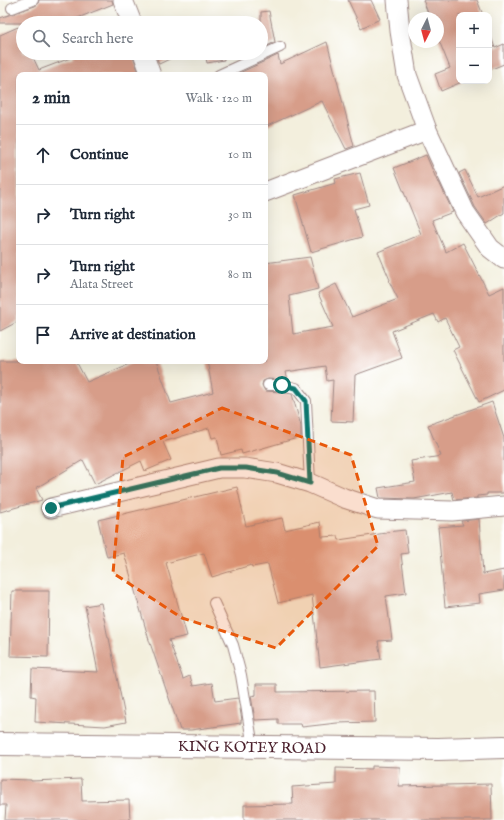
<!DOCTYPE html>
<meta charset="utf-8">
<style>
body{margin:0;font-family:"IM FELL English",serif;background:#f6f6f7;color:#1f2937}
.controls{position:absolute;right:12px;top:12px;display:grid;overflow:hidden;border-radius:8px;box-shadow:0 4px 16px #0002}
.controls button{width:36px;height:36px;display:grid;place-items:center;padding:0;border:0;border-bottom:1px solid #e0e1e3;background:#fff;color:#1f2937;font:20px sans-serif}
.compass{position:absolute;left:408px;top:12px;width:36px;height:36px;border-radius:50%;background:#fff;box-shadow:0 4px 16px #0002;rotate:186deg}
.stop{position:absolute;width:12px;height:12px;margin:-9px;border:3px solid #0f766e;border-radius:50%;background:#fff}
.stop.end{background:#0f766e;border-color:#fff;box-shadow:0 1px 4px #0008}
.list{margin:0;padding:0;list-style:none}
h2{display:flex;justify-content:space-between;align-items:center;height:52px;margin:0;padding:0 16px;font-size:17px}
h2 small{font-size:13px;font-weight:400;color:#747a83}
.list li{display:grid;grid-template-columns:26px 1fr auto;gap:12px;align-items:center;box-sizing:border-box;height:60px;padding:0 16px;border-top:1px solid #e0e1e3}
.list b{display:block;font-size:15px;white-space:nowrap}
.list p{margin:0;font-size:13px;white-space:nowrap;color:#747a83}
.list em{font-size:13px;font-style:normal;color:#747a83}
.icon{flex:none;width:22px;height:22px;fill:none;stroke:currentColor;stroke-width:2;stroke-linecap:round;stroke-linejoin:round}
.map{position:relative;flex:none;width:504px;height:820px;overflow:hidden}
.search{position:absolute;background:#fff;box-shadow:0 4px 16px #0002;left:16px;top:16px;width:252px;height:44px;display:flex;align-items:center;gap:10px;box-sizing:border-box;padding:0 14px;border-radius:22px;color:#747a83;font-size:15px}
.panel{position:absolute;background:#fff;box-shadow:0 4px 16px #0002;left:16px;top:72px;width:252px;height:292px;border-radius:8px}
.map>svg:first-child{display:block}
.building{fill:#d79d89}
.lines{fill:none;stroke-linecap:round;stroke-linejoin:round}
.service-casing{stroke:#9e8784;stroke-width:12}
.minor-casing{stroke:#9e8784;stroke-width:21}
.tertiary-casing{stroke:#9e8784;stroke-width:24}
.service{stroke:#fff;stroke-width:10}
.minor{stroke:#fff;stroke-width:19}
.tertiary{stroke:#fff;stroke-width:22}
.route{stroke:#0f766e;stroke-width:5}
.marked{fill:#e8590c;fill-opacity:0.2;stroke:#e8590c;stroke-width:3;stroke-dasharray:8 5;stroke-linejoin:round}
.labels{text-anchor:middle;stroke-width:3;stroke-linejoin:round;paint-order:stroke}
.street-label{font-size:15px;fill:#4a1f2b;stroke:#fff}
</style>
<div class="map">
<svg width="504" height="820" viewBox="0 0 504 820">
<rect width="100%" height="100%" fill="#fff"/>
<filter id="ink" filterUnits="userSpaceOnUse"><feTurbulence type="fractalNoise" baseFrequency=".025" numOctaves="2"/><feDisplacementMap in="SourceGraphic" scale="8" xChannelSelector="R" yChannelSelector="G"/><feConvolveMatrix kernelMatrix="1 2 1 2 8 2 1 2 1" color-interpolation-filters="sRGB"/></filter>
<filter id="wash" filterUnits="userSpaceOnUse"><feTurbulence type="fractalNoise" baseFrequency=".012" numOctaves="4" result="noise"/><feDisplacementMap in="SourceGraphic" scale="16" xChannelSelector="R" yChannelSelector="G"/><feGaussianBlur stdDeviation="0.9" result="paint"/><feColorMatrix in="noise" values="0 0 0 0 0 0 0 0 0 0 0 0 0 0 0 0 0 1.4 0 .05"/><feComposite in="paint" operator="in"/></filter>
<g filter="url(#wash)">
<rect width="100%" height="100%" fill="#f3efdd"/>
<g id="blocks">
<g class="building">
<polygon points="39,0 112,0 113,4 65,23 0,23 0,18 35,6 38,4"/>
<polygon points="348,0 371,0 380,19 361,28"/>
<polygon points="423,0 477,0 483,15 459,15 459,81 464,81 441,91 435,74 450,68 438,38 438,18 430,18"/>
<polygon points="269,11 275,42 261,49 261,12"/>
<polygon points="18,27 23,37 23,53 31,53 39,70 73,57 72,53 132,53 139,73 134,75 19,75 19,321 0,331 0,35"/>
<polygon points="489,31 495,48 504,44 504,64 489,70"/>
<polygon points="327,42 354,146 346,149 322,101 265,127 265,75 235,75 278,55 280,64"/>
<polygon points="155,53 182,53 159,64"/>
<polygon points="205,53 223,53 224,60 207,63"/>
<polygon points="426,155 438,183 439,182 453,212 432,220 446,252 463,243 489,294 504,287 504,390 479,402 453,350 459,347 445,318 438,322 434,314 392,331 402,358 355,375 353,422 331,421 333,380 327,381 325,366 286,372 288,380 268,379 263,381 262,385 265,391 281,392 292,394 301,426 301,437 242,454 241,450 221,455 217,437 212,438 209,428 163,442 171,460 145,471 141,461 95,484 83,460 36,488 42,500 0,512 0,361 76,361 87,382 136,361 156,361 171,403 213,392 207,361 265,361 265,263 310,257 318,289 289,296 293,334 333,327 318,293 336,284 352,317 398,299 389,281 390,280 378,252 421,234 394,168"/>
<polygon points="465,170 478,197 504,185 504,213 487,224 475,207 459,173"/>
<polygon points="360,173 369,205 354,209 362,237 311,252 295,195 336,183 335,179"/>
<polygon points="492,402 504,438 504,493 487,493 487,495 477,496 477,498 454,500 452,492 414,499 380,498 378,488 415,482 411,461 441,456 428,425"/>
<polygon points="237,487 246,526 282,518 285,530 320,522 322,537 338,536 339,540 386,533 386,532 405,530 408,553 401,554 406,593 386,596 392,640 378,641 381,659 320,667 312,595 278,603 268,564 252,567 251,565 212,577 204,553 166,563 187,636 169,640 183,679 190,676 193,686 212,683 215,701 238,698 242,720 241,720 241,723 191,730 180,730 149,640 124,553 107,557 98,520"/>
<polygon points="479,519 483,574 504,570 504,590 479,594 480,603 445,607 438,527 463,525 461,521"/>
<polygon points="12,591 49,591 48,657 10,656"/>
<polygon points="101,603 108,638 109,638 126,722 105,726 35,722 36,697 31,696 32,669 98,672 85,606"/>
<polygon points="256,684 277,684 277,692 374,691 375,722 337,723 302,727 301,724 278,724 278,719 255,720 251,696 256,695"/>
<polygon points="372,766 400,767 399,786 491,784 492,820 244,820 244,805 293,804 292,787 336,784 336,768 372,769"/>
<polygon points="0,779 31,780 31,781 81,779 82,801 129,800 130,820 5,820 6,805 0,805"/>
</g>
</g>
</g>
<g filter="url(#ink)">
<use href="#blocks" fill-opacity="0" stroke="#9e8784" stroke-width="1"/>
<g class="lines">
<defs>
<g id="service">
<polyline points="12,8 33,0"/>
<polyline points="219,75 280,47"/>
<polyline points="268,385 282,385 296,388 306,401 310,483"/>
<polyline points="214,603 233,645 241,675 253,747"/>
</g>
<g id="minor">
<polyline points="123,0 132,23"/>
<polyline points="397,0 400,31 407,75 427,130 465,212 490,248 504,259"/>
<polyline points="143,53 151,75"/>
<polyline points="265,192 427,130"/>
<polyline points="51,508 219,468 245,468 277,473 310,483 344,498 378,509 452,511 504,506"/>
</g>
<polyline id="tertiary" points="0,744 438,749 504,747"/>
</defs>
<use href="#service" class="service-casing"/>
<use href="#minor" class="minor-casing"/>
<use href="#tertiary" class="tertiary-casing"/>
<use href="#service" class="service"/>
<use href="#minor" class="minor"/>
<use href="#tertiary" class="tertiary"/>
</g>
</g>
<g class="lines" filter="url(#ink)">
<polyline class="route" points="51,508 219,468 246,468 277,473 310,483 306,401 296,388 282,385"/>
</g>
<path class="marked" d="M222,408L351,455L378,546L276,648L182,618L113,573L123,457Z"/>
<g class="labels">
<g class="street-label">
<text transform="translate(252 747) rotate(1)" y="5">KING KOTEY ROAD</text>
</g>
</g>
</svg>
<div class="controls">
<button>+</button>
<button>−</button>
</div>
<svg class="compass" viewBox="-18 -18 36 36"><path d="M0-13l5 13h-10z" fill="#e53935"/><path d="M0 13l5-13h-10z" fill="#747a83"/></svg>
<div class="stop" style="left:282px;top:385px"></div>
<div class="stop end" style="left:51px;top:508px"></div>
<div class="search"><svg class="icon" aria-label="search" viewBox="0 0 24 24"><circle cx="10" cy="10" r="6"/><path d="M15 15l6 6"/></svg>Search here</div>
<section class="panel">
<h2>2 min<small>Walk · 120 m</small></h2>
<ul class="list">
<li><svg class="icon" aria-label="ahead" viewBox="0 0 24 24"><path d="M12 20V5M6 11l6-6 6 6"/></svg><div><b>Continue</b></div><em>10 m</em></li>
<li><svg class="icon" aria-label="right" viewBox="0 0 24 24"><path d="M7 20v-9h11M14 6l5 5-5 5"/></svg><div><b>Turn right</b></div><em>30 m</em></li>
<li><svg class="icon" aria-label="right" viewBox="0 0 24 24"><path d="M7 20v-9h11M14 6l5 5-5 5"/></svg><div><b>Turn right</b><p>Alata Street</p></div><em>80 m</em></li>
<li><svg class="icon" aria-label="arrive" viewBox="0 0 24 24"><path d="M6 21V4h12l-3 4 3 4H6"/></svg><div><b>Arrive at destination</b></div></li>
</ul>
</section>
</div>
